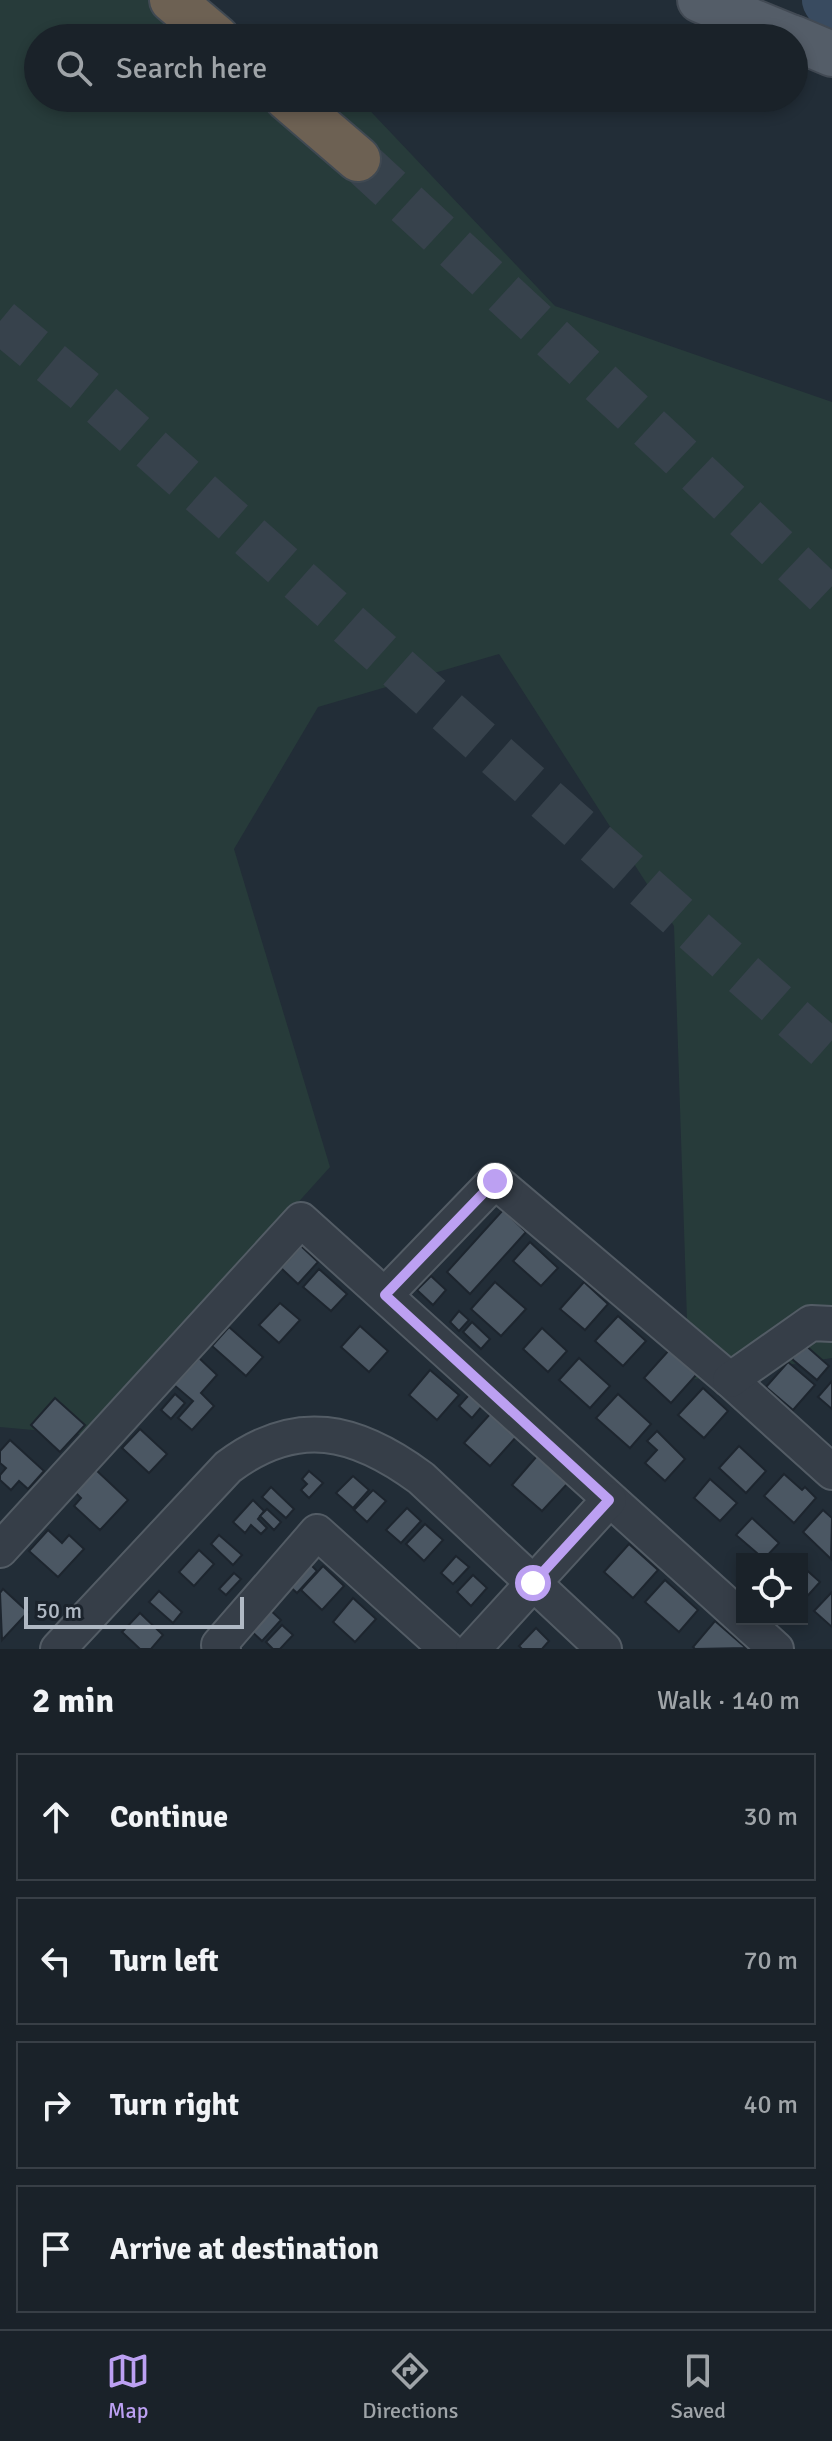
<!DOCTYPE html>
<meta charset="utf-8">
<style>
body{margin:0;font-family:Signika,sans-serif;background:#272f35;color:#f1f3f6}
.controls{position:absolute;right:24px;bottom:24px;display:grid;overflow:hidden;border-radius:0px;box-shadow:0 4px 12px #0003}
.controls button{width:72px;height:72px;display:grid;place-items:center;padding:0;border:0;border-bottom:2px solid #383f46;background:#1a2229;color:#f1f3f6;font:40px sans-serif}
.scale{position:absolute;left:24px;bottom:20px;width:220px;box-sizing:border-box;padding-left:8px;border:4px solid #b0b9c4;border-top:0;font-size:22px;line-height:28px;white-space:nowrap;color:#b0b9c4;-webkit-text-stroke:6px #1b232c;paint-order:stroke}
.stop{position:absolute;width:24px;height:24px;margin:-18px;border:6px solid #bca0f2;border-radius:50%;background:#fff}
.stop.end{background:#bca0f2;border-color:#fff;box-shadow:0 2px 8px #0008}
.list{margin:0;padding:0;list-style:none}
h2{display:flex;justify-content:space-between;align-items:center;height:104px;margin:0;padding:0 32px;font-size:34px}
h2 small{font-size:26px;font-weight:400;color:#9fa4a8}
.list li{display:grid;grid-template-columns:52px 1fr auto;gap:24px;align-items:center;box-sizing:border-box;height:128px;margin:0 16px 16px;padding:0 16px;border:2px solid #383f46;border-radius:0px}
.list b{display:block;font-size:30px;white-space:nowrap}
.list em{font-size:26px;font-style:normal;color:#9fa4a8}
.icon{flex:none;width:44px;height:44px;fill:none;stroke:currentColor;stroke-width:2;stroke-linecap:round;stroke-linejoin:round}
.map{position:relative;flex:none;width:832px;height:1649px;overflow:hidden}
.search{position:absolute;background:#1a2229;box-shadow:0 4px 12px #0003;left:24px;right:24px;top:24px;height:88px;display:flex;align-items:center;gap:20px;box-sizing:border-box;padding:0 28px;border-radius:44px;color:#9fa4a8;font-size:30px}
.sheet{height:680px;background:#1a2229}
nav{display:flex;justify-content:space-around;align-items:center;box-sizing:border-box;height:112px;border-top:2px solid #383f46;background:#1a2229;font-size:22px;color:#9fa4a8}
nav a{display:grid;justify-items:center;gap:4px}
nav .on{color:#bca0f2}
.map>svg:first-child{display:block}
.green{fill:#273b3a}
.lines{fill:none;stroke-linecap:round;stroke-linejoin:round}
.river{stroke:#394b60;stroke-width:52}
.building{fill:#4b5763;stroke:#1d252e;stroke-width:2}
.highway-tunnel{stroke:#37424c;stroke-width:44;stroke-dasharray:44 22;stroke-linecap:butt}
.minor-casing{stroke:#535c65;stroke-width:38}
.major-casing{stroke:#424a54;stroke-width:48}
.highway-casing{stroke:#404952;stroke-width:48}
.minor{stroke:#363e48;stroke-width:34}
.major{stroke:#545d68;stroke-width:44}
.highway{stroke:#6d6153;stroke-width:44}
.route{stroke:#bca0f2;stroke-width:10}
</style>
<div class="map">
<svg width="832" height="1649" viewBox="0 0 832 1649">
<rect width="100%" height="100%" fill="#222d37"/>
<polygon class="green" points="0,0 155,0 252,38 38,38 38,98 358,98 555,306 832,402 832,1358 689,1380 674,926 499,654 318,707 234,849 330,1167 88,1435 0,1427"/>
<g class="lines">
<polyline class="river" points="828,0 832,6"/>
</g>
<g class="building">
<polygon points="503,1210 526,1232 470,1294 447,1272"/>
<polygon points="530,1242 558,1268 541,1286 513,1261"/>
<polygon points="301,1246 318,1262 298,1284 281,1268"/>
<polygon points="319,1269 347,1294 331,1311 303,1287"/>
<polygon points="431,1276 446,1290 433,1305 417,1290"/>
<polygon points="495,1282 526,1309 501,1336 471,1309"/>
<polygon points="584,1282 608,1304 585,1330 560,1309"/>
<polygon points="280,1303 300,1320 279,1343 259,1325"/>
<polygon points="459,1311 469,1320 459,1331 450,1322"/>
<polygon points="618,1316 646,1341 623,1366 595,1341"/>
<polygon points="472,1322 490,1339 481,1349 463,1332"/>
<polygon points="360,1326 388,1351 369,1372 341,1347"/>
<polygon points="229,1327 263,1357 246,1376 212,1346"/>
<polygon points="542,1328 567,1351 548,1372 523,1349"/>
<polygon points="804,1344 829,1366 817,1380 792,1359"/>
<polygon points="670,1349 697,1374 671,1403 644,1378"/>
<polygon points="199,1358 217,1375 201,1393 214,1406 192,1430 178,1418 193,1401 174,1385"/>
<polygon points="579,1358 610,1386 590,1408 559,1380"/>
<polygon points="788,1362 815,1385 793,1410 766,1387"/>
<polygon points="430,1370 459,1395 437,1420 409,1395"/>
<polygon points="832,1381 832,1409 818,1397"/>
<polygon points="476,1387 489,1398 472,1418 459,1406"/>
<polygon points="703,1388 728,1411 704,1438 678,1415"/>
<polygon points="175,1394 185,1403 171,1419 161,1410"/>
<polygon points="618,1394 651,1424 630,1448 596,1418"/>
<polygon points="55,1398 85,1425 60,1452 31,1425"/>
<polygon points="491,1413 517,1436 490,1466 464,1443"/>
<polygon points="140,1429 167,1454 149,1473 122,1448"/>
<polygon points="657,1431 685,1459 665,1481 645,1463 657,1450 647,1441"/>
<polygon points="10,1440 44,1471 28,1489 19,1481 11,1490 0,1480 0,1475 6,1468 0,1463 0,1451"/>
<polygon points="739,1446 766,1471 746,1493 719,1468"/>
<polygon points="537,1456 568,1483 542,1511 512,1485"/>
<polygon points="95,1469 128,1500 100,1530 74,1506 81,1498 75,1492"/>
<polygon points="309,1471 323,1483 309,1498 301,1490 307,1484 302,1479"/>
<polygon points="784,1474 802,1490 805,1487 816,1498 794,1523 764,1496"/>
<polygon points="353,1476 369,1490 353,1508 336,1493"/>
<polygon points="710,1479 737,1503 720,1521 694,1498"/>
<polygon points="271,1487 294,1509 286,1518 262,1497"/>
<polygon points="373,1490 386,1501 367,1522 354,1510"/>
<polygon points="253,1500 264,1511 258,1519 267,1528 261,1534 251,1525 245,1533 233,1522"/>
<polygon points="407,1508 421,1521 401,1543 386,1530"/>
<polygon points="267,1509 281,1522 274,1530 260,1516"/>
<polygon points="823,1510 832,1518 831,1559 803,1532"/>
<polygon points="752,1518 779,1543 764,1559 736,1535"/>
<polygon points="425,1524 443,1540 424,1561 406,1544"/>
<polygon points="48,1530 62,1543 69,1535 84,1549 58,1577 29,1551"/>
<polygon points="219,1535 242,1555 233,1565 211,1544"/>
<polygon points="629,1544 658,1570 633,1598 604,1572"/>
<polygon points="199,1550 214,1564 194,1586 179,1572"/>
<polygon points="456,1556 469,1567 453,1584 441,1573"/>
<polygon points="307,1561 317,1571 297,1593 286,1583"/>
<polygon points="323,1566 344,1586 322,1610 301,1590"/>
<polygon points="802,1566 820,1582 802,1602"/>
<polygon points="234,1573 241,1579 226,1595 219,1589"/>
<polygon points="473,1575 487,1588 471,1606 457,1592"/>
<polygon points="665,1580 698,1610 679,1632 645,1602"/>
<polygon points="3,1589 28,1612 2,1640 0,1593"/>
<polygon points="159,1591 182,1612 173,1623 149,1602"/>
<polygon points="832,1592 832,1627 814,1611"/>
<polygon points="353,1598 376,1619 355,1642 333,1622"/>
<polygon points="268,1608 281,1620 262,1641 249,1629"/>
<polygon points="140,1613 163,1635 151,1649 140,1649 122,1632"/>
<polygon points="715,1621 746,1648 695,1649 693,1647"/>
<polygon points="282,1625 293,1635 280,1649 273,1649 266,1642"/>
<polygon points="536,1628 549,1641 542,1649 522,1649 519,1646"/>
</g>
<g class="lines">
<g class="highway-tunnel">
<polyline points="358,159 668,445 832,600"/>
<polyline points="0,321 98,402 832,1053"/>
</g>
<defs>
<g id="minor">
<polyline points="385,1295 495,1181 730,1380 832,1472"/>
<polyline points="730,1380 811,1323 832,1324"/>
<polyline points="0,1550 301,1220 776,1649"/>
<path d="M58,1649L228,1467C297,1415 356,1430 421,1478L604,1649"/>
<polyline points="223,1649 219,1645 317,1532 447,1649"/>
<polyline points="473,1649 609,1500"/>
</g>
<g id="major">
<polyline points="700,0 793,38"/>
<polyline points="794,38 832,54"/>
</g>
<g id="highway">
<polyline points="172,0 217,38"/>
<polyline points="287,98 358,159"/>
</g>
</defs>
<use href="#minor" class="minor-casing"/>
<use href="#major" class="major-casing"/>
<use href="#highway" class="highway-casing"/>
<use href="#minor" class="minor"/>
<use href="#major" class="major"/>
<use href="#highway" class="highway"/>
</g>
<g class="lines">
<polyline class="route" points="495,1181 385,1295 609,1500 533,1583"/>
</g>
</svg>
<div class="controls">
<button><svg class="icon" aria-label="locate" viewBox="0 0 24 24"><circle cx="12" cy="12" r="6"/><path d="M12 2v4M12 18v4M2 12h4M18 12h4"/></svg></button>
</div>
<div class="scale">50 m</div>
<div class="stop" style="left:533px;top:1583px"></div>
<div class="stop end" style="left:495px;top:1181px"></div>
<div class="search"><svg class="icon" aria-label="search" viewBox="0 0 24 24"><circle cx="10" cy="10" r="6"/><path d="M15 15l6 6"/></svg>Search here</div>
</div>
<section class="sheet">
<h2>2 min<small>Walk · 140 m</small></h2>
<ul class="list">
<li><svg class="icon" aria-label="ahead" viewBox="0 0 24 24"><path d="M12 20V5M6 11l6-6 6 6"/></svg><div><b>Continue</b></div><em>30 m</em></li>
<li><svg class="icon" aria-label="left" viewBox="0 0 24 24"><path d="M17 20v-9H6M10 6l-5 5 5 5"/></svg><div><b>Turn left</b></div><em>70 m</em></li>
<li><svg class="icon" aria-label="right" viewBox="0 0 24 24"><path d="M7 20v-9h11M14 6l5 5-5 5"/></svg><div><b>Turn right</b></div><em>40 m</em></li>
<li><svg class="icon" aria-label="arrive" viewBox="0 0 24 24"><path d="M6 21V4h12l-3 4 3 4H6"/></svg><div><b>Arrive at destination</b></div></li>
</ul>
</section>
<nav>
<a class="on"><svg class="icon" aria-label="map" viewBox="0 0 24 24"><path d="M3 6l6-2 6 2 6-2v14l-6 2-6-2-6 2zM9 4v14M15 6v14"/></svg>Map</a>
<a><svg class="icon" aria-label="directions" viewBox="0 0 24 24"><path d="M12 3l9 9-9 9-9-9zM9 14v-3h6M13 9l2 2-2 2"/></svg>Directions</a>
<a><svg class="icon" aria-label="saved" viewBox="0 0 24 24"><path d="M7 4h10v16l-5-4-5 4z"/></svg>Saved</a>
</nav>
